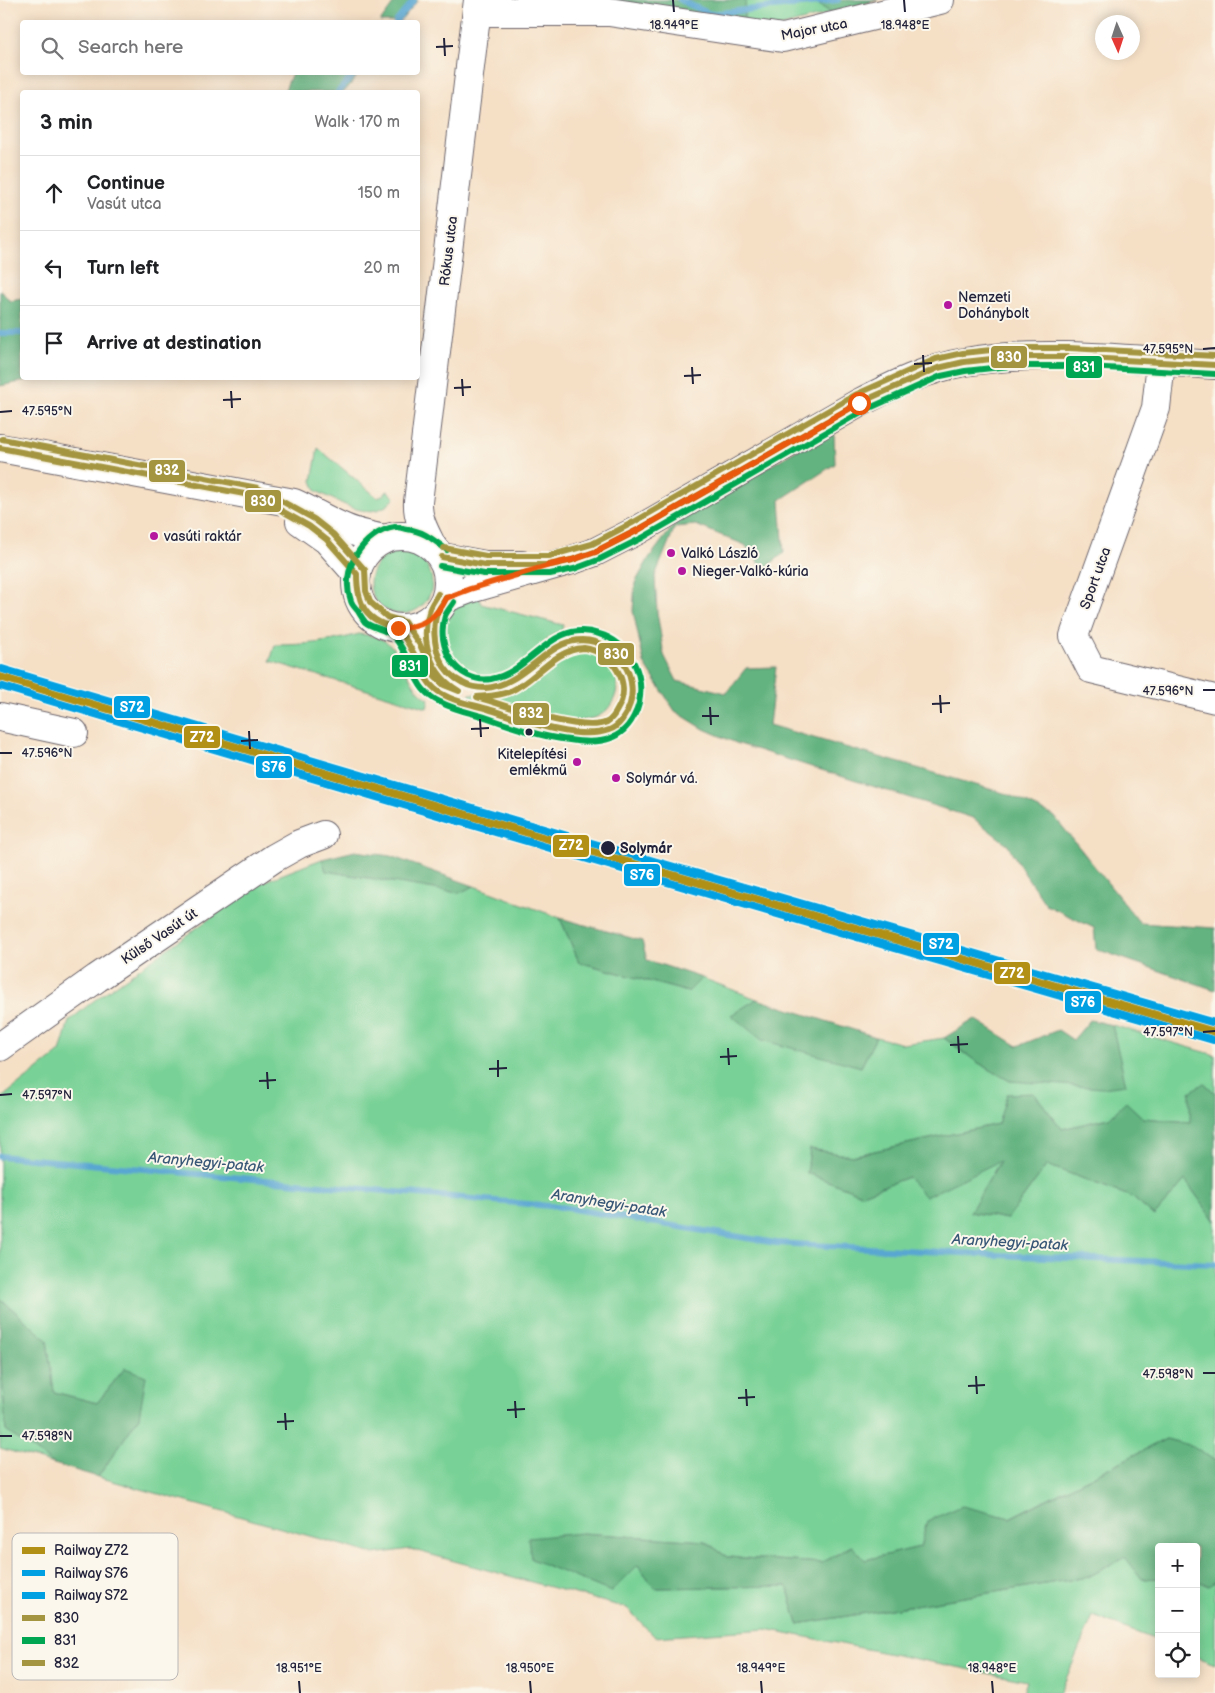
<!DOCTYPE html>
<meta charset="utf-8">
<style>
body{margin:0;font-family:"Balsamiq Sans",sans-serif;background:#f6f6f6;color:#202124}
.controls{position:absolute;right:15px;bottom:15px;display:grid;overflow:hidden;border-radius:5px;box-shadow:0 2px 12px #0003}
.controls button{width:45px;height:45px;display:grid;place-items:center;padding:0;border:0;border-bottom:1px solid #e0e0e0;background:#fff;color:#202124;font:25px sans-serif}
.compass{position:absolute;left:1095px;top:15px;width:45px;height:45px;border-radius:50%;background:#fff;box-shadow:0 2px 12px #0003;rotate:177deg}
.stop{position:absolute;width:15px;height:15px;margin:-11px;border:4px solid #ea580c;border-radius:50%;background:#fff}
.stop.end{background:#ea580c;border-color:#fff;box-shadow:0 1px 5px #0008}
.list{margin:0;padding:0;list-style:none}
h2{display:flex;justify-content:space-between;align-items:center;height:65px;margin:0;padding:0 20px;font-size:21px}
h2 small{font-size:16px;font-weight:400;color:#757577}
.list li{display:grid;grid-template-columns:32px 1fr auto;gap:15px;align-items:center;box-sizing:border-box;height:75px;padding:0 20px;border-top:1px solid #e0e0e0}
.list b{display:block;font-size:19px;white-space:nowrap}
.list p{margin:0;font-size:16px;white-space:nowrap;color:#757577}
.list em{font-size:16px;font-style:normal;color:#757577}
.icon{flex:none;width:28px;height:28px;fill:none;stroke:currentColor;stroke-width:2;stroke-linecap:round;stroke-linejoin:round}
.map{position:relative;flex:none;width:1215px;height:1693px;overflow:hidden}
.search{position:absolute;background:#fff;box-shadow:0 2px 12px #0003;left:20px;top:20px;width:400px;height:55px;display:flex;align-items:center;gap:12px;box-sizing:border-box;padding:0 18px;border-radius:5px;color:#757577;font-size:19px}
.panel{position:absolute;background:#fff;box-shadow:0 2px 12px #0003;left:20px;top:90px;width:400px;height:290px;border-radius:5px}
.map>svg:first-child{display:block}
.green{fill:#78d196;stroke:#4d7a68}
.forest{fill:#62b37f;stroke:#426a5d}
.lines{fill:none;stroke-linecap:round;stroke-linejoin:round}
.stream{stroke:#58a6d2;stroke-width:6}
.minor-casing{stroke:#6c646b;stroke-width:30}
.minor{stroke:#fff;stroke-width:28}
.bus-1-casing{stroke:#fbf7ec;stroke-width:10}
.bus-2-casing{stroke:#fbf7ec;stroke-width:10}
.bus-3-casing{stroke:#fbf7ec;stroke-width:10}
.bus-1{stroke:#a49540;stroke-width:6}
.bus-2{stroke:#00a651;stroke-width:6}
.bus-3{stroke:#a49540;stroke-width:6}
.rail-1-casing{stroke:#fbf7ec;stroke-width:11}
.rail-2-casing{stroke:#fbf7ec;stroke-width:11}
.rail-3-casing{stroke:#fbf7ec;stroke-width:11}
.rail-1{stroke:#b19015;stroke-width:8}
.rail-2{stroke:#00a0e3;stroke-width:8}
.rail-3{stroke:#00a0e3;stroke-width:8}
.route{stroke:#ea580c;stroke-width:6}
.ticks{fill:none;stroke:#22223b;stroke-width:2}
.poi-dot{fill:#b5179e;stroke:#fbf7ec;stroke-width:2}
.bus-dot{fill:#22223b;stroke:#fbf7ec;stroke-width:2}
.labels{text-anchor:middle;stroke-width:4;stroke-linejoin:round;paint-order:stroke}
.street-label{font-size:14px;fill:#22223b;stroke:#fbf7ec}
.poi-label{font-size:14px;fill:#22223b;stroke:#fbf7ec;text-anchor:start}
.stop-label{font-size:14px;font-weight:bold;fill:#22223b;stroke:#fbf7ec;text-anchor:start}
.water-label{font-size:15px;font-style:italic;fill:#385777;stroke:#fbf7ec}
.key{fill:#fbf7ec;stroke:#bab7b7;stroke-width:1}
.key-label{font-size:14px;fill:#22223b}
.ticks-label{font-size:12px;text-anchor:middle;fill:#22223b;stroke:#fbf7ec;stroke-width:4;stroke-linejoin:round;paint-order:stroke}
.line-badge{stroke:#fbf7ec;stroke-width:2}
.badge-label{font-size:14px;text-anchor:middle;font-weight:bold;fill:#fff}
</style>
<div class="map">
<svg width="1215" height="1693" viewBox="0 0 1215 1693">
<rect width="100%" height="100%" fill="#fbf7ec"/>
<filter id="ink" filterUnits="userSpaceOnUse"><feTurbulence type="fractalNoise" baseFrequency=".02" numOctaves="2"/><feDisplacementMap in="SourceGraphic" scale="10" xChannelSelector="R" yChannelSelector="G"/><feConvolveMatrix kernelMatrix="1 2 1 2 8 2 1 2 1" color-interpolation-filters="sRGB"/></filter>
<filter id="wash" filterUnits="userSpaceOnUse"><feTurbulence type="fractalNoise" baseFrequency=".0096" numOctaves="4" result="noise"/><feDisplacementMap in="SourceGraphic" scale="20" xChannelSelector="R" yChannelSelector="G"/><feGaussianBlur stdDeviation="1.12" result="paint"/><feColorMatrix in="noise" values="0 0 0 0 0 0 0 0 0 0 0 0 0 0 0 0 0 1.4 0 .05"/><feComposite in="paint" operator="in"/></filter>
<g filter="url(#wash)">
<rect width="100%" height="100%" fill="#f5dfc5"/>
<g class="green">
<polygon points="746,0 812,0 831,13 779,27 743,24"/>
<path d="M318,448L378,498L388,491L395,498C372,525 343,503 316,491L312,481Z"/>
<circle cx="401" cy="583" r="31"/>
<path d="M478,595L481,604L563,625L562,630C546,636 540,649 529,661C520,669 498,677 486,678C455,680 432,644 447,616C452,605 468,601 478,595Z"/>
<path d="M359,634C413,638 397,681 429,699L427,708L270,661L275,645C304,645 331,642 359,634Z"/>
<path d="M585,649C592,651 600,653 606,658C627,676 617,714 590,719C550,728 507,709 469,698L470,694C489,694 510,693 527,683C552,668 550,652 585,649Z"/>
<polygon points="322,859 326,871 459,893 474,886 560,918 579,962 688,992 702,978 757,999 732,1015 861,1067 876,1037 903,1044 944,1038 977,1062 1010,1081 1125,1085 1112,1025 1215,1055 1215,1093 1204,1083 1190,1122 1143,1118 1126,1103 1109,1118 1062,1129 1034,1093 998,1124 852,1156 810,1149 807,1173 862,1194 908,1177 1001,1160 970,1212 1007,1219 1047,1165 1132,1197 1154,1216 1185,1180 1215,1221 1215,1461 1193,1446 1166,1439 1009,1518 962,1507 927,1521 920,1547 865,1560 851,1546 822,1563 727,1557 705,1541 581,1533 638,1565 655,1588 787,1586 798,1624 1088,1577 1126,1557 1142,1579 1159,1578 1159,1641 1093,1616 1060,1693 1023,1693 1027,1681 766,1629 655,1637 627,1608 410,1549 374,1554 98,1477 139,1417 125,1368 97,1403 54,1392 47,1340 0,1298 0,1099 60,1052 69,1021 92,1002 260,883"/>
<polygon points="0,1347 6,1431 54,1464 0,1448"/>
<polygon points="1196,1580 1208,1586 1215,1581 1215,1664 1196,1657"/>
</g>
<g class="forest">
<polygon points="396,0 418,0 400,22 380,22"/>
<polygon points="590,0 746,0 743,24"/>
<polygon points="812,0 878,0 831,13"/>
<polygon points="292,73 292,72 360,73 344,92 284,92"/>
<polygon points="0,290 10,301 22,299 22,378 43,378 41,378 0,386"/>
<polygon points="834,428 835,464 780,500 784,553 764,569 745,545 696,525 675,527 655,576 657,612 664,655 677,681 726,693 746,668 776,667 769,725 1007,794 1054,816 1140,923 1215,928 1215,990 1096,949 1094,928 1046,905 1023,871 1007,844 973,818 736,743 704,729 675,711 644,663 633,611 635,583 649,558 677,521"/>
<polygon points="355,851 390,856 474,886 459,893 326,871 322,859"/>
<polygon points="560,918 642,941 647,960 702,978 688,992 579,962"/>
<polygon points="757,999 876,1037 861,1067 762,1040 731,1015"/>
<polygon points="975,1019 1018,1046 1058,1030 1073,1040 1090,1020 1112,1025 1126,1085 1102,1088 1010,1081 977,1062 944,1038"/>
<polygon points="1204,1083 1215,1093 1215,1221 1185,1180 1154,1216 1132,1197 1047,1165 1007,1219 970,1212 1000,1161 925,1197 908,1177 862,1194 807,1173 810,1149 852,1156 998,1124 1007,1094 1034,1093 1062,1129 1109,1118 1126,1102 1143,1118 1190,1122 1190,1092"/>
<polygon points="0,1298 47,1340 54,1392 97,1403 125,1368 146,1376 139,1417 98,1477 54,1464 6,1431 0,1347"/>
<polygon points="1166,1439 1193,1446 1215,1461 1215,1581 1209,1586 1196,1580 1196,1547 1159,1547 1159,1578 1142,1579 1125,1557 1088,1577 798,1624 787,1586 655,1588 638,1565 611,1592 531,1559 528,1538 581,1533 705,1541 727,1557 822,1563 852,1546 865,1560 920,1547 927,1521 962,1506 1010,1518"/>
</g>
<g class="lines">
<g class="stream">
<polyline points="680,0 710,14 838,0"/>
<polyline points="396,22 414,0"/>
<polyline points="338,92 356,72"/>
<polyline points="0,333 22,333"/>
<polyline points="0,1156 561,1207 776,1243 998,1255 1215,1264"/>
</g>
</g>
</g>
<g filter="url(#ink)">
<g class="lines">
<defs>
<g id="minor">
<polyline points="477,12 609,12 783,38 940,0"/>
<polyline points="1161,362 1156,408 1074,636 1091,669 1215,699"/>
<path d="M0,448L294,503C310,510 324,519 340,526C354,533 369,536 385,539"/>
<polyline points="300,521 327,540 357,574"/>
<circle cx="402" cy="582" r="46"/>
<path d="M432,546C425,532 417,518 418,502L478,0"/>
<polyline points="442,557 485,565 522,565"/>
<path d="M446,598L470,589L572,560L595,552L638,530L859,403C892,386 928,368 965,362C1043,349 1136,360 1215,365"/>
<polyline points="0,717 74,733"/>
<polyline points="0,1047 97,978 274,858 299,844 323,835"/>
</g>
</defs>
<use href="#minor" class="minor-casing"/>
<use href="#minor" class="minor"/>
<defs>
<g id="bus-1">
<path d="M0,448L255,496L309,526L327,540L357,574C357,605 366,622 398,628C404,636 409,645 414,654C421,666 424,680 435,689C449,701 471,704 488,709C520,719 576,742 609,730C619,727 627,714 630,704C634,690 631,673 622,661C616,652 606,645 595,642C551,629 528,686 485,688C477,688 470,687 463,683C453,678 444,669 440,659C434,646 432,624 438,611C440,606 444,602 446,598"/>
<polyline points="442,557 485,565 550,565 572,560 595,552 638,530 859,403 938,368 964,362 1010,357 1069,357 1215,365"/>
</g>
<g id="bus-2">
<path d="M447,550C432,539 426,532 407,529C403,528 399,527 395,527C363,532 339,570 351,601C352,605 356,608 358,611C360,615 363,619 365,622C372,628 384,629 392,635C405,646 412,676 423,689C428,695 433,699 440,702C455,710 472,713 488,718C510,726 533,734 556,738C587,743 618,748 634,716C643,699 642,679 634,663C626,649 614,638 599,634C550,618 532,672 491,679C457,684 435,647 445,616C447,611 451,607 454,602"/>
<polyline points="440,566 484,574 550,574 574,569 598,560 642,538 863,411 941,376 965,371 1010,366 1069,366 1215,374"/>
</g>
<g id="bus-3">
<path d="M2,439L258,488L314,519L333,534L365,570L366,591L370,602L387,617L404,622L420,645L435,677L444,685L459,691C431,675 420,642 429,612C430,605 435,600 438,594"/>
<polyline points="444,548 486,556 549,556 592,544 634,522 855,395 936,359 963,353 1010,348 1069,348 1215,356"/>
<path d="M584,648C612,652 634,683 617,710C615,714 612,719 607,722C582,734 504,705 477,697C489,696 500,696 511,691C537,679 553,650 584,648Z"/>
</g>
</defs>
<use href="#bus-1" class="bus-1-casing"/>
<use href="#bus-2" class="bus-2-casing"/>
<use href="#bus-3" class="bus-3-casing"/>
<use href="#bus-1" class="bus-1"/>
<use href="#bus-2" class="bus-2"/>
<use href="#bus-3" class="bus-3"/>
<defs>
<polyline id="rail-1" points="0,677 586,850 1215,1032"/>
<polyline id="rail-2" points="0,686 584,858 1213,1040"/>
<polyline id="rail-3" points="2,669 588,842 1215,1023"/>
</defs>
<use href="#rail-1" class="rail-1-casing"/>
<use href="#rail-2" class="rail-2-casing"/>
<use href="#rail-3" class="rail-3-casing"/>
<use href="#rail-1" class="rail-1"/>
<use href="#rail-2" class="rail-2"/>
<use href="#rail-3" class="rail-3"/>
</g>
</g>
<g class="lines" filter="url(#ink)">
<path class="route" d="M398,628C420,628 437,619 446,598L470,589L550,565L572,560L595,552L638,530L859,403"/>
</g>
<path class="ticks" d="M673,0L674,12M904,0L905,12M444,38L445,56M436,47L453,46M1203,349L1215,348M923,355L924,372M914,364L932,363M692,367L693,384M684,376L701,375M462,379L463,396M454,388L471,387M231,391L232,408M223,400L241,399M0,412L12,411M1203,690H1215M940,695L941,713M932,704L950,703M710,707L711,725M702,716H719M480,719L481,737M471,729L489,728M249,731L250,749M241,741L258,740M0,753H12M1203,1032L1215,1031M958,1036L959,1053M950,1045L968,1044M728,1048L729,1065M720,1057L737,1056M498,1060V1077M489,1069L507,1068M267,1072L268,1089M259,1081L276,1080M0,1095L12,1094M1203,1373H1215M976,1376L977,1394M968,1386L985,1385M746,1389L747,1406M738,1398L755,1397M515,1401L516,1418M507,1410L525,1409M285,1413L286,1430M277,1422L294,1421M0,1436H12M299,1681L300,1693M530,1681L531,1693M761,1681L762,1693M992,1681L993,1693"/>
<g class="poi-dot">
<circle cx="948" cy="305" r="5"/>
<circle cx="154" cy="536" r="5"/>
<circle cx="671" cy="553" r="5"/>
<circle cx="682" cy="571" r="5"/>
<circle cx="577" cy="762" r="5"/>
<circle cx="616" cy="778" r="5"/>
</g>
<g class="bus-dot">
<circle cx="529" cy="732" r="4.5"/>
<circle cx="608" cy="848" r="8"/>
</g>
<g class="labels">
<g class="street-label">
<text transform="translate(814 29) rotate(-11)" y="5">Major utca</text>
<text transform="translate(448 251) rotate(-83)" y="5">Rókus utca</text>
<text transform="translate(1095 578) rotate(-70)" y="5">Sport utca</text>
<text transform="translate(159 936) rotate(-34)" y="5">Külső Vasút út</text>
</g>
<g class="poi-label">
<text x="958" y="302">Nemzeti<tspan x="958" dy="16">Dohánybolt</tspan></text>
<text x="164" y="541">vasúti raktár</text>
<text x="681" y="558">Valkó László</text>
<text x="692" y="576">Nieger-Valkó-kúria</text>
<text x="567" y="759" text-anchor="end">Kitelepítési<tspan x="567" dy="16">emlékmű</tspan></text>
<text x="626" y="783">Solymár vá.</text>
</g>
<g class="stop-label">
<text x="620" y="853">Solymár</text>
</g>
<g class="water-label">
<text transform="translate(206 1162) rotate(5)" y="5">Aranyhegyi-patak</text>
<text transform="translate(609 1203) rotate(9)" y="5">Aranyhegyi-patak</text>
<text transform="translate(1010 1242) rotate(3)" y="5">Aranyhegyi-patak</text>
</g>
</g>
<rect x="12" y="1533" width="166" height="147" rx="8" class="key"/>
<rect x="22" y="1547" width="23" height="7" fill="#b19015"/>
<rect x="22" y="1570" width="23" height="6" fill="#00a0e3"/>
<rect x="22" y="1592" width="23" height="7" fill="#00a0e3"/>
<rect x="22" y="1615" width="23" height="6" fill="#a49540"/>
<rect x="22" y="1637" width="23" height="7" fill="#00a651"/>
<rect x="22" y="1660" width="23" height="6" fill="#a49540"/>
<g class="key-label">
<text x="54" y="1555">Railway Z72</text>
<text x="54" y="1578">Railway S76</text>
<text x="54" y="1600">Railway S72</text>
<text x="54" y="1623">830</text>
<text x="54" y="1645">831</text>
<text x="54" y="1668">832</text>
</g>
<g class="ticks-label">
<text x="674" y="29">18.949°E</text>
<text x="905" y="29">18.948°E</text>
<text x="1168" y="353">47.595°N</text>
<text x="47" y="415">47.595°N</text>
<text x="1168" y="695">47.596°N</text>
<text x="47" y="757">47.596°N</text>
<text x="1168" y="1036">47.597°N</text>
<text x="47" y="1099">47.597°N</text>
<text x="1168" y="1378">47.598°N</text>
<text x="47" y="1440">47.598°N</text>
<text x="299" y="1672">18.951°E</text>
<text x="530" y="1672">18.950°E</text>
<text x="761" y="1672">18.949°E</text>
<text x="992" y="1672">18.948°E</text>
</g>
<g class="line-badge">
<rect x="990" y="345" width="38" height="24" rx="5" fill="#a49540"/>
<rect x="1065" y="355" width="38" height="24" rx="5" fill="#00a651"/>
<rect x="148" y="459" width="38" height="24" rx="5" fill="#a49540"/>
<rect x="244" y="489" width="38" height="24" rx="5" fill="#a49540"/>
<rect x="597" y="642" width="38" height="24" rx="5" fill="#a49540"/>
<rect x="391" y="654" width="38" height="24" rx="5" fill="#00a651"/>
<rect x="113" y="695" width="38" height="24" rx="5" fill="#00a0e3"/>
<rect x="512" y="702" width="38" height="24" rx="5" fill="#a49540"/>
<rect x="183" y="725" width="38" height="24" rx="5" fill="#b19015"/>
<rect x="255" y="755" width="38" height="24" rx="5" fill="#00a0e3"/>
<rect x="552" y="834" width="38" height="24" rx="5" fill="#b19015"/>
<rect x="623" y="863" width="38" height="24" rx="5" fill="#00a0e3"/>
<rect x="922" y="932" width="38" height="24" rx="5" fill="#00a0e3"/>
<rect x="993" y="961" width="38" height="24" rx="5" fill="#b19015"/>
<rect x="1064" y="990" width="38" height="24" rx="5" fill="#00a0e3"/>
</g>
<g class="badge-label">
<text x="1009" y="362">830</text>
<text x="1084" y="372">831</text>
<text x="167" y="475">832</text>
<text x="263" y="506">830</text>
<text x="616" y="659">830</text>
<text x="410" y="671">831</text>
<text x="132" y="712">S72</text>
<text x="531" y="718">832</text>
<text x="202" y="742">Z72</text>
<text x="274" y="772">S76</text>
<text x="571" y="850">Z72</text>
<text x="642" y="880">S76</text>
<text x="941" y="949">S72</text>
<text x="1012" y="978">Z72</text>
<text x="1083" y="1007">S76</text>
</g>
</svg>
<div class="controls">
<button>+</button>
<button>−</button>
<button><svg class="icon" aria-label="locate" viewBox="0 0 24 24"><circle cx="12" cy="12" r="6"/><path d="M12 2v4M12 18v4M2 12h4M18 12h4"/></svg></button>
</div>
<svg class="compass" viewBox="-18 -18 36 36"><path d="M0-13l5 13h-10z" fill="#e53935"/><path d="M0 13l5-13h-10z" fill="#757577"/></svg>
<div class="stop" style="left:859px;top:403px"></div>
<div class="stop end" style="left:398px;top:628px"></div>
<div class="search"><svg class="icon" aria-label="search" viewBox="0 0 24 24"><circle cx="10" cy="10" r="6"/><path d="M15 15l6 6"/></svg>Search here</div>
<section class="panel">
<h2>3 min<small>Walk · 170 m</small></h2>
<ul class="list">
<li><svg class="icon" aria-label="ahead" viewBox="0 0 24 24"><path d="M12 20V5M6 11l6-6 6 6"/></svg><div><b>Continue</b><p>Vasút utca</p></div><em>150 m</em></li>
<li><svg class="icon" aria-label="left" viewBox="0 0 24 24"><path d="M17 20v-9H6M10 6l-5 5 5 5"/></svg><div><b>Turn left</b></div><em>20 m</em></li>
<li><svg class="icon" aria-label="arrive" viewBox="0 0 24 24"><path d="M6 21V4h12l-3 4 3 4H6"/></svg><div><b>Arrive at destination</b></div></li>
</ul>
</section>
</div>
